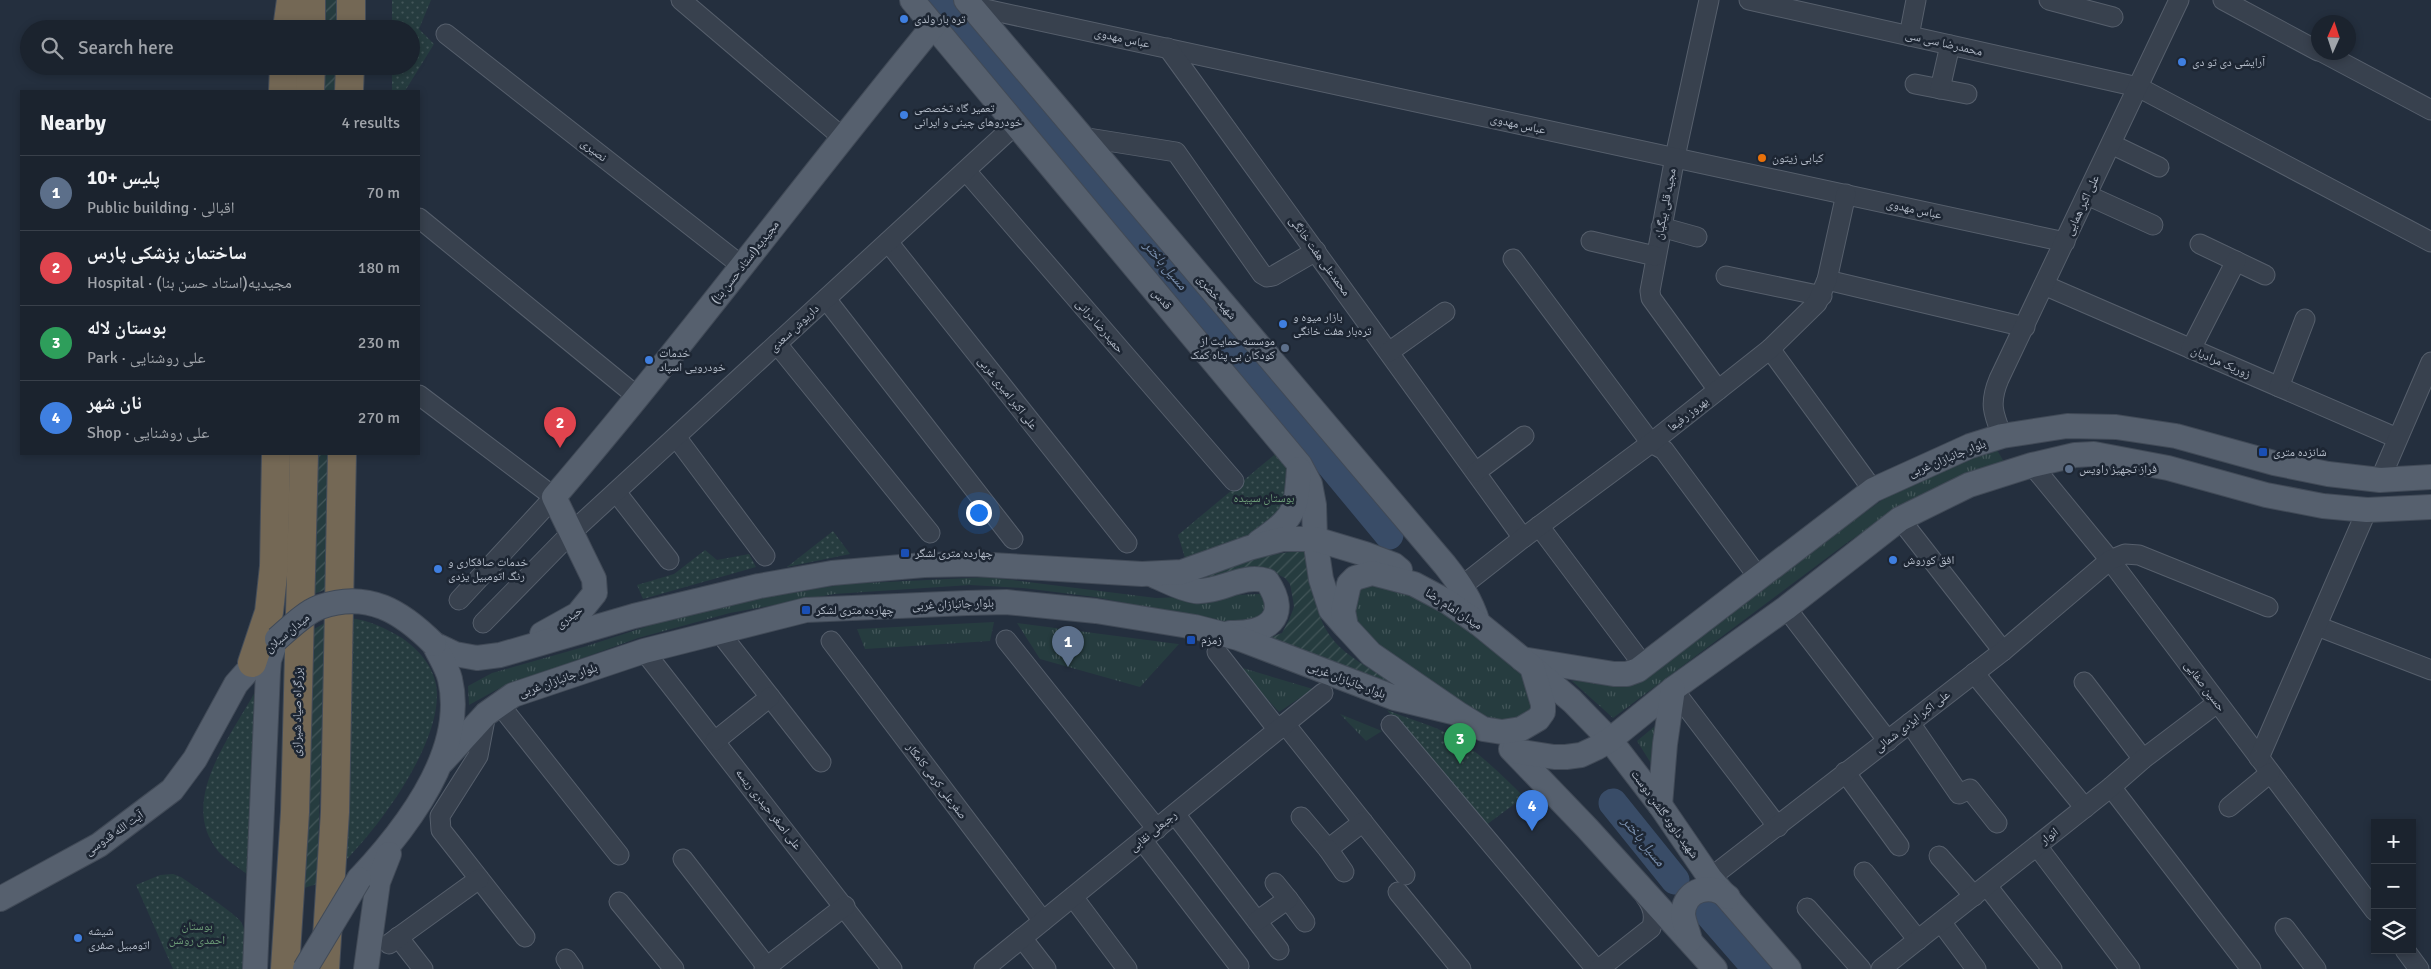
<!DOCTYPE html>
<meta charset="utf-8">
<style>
body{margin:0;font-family:Signika,"Noto Naskh Arabic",sans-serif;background:#242b36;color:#f1f3f6}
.controls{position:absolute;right:15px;bottom:15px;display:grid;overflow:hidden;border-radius:0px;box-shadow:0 2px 8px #0003}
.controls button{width:45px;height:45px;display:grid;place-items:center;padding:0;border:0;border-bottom:1px solid #39404a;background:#1b232e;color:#f1f3f6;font:25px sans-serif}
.compass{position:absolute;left:2311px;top:15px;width:45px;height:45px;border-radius:50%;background:#1b232e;box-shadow:0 2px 8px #0003;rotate:3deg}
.you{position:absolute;left:978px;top:512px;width:18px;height:18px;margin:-12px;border:4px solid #fff;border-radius:50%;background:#1a73e8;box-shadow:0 0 0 8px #1a73e833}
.badge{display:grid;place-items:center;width:32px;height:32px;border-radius:50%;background:#2563eb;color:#fff;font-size:16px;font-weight:700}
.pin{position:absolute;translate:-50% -41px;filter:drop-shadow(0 1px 2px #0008)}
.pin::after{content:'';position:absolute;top:26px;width:18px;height:15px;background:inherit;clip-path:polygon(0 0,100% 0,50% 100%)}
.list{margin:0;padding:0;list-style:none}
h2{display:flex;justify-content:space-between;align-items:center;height:65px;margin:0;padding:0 20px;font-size:21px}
h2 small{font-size:16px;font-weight:400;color:#a0a4aa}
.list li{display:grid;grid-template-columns:32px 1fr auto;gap:15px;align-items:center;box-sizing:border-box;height:75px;padding:0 20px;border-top:1px solid #39404a}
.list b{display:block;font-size:19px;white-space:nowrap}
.list p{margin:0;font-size:16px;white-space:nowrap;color:#a0a4aa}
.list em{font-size:16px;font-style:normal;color:#a0a4aa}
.icon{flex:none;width:28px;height:28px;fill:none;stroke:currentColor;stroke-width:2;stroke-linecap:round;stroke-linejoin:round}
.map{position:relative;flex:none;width:2431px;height:969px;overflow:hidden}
.search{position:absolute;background:#1b232e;box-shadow:0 2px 8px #0003;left:20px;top:20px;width:400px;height:55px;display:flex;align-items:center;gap:12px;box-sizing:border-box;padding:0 18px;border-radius:28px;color:#a0a4aa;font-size:19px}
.panel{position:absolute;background:#1b232e;box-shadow:0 2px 8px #0003;left:20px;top:90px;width:400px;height:365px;border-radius:0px}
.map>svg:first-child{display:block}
.grass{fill:url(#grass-tufts)}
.park{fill:url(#park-dots)}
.garden{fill:url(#garden-furrows)}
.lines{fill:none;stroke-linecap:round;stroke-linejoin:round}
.river{stroke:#394c67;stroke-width:29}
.minor-casing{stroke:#565f6c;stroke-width:21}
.major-casing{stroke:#414a57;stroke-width:26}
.highway-casing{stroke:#434c59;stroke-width:30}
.minor{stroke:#38414e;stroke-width:19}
.major{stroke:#56606e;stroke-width:24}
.highway{stroke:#746855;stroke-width:28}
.major-bridge-casing{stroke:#414a57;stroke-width:26;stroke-linecap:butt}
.major-bridge{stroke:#56606e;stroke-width:24}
.shop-dot{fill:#3f7fe0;stroke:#1d2633;stroke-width:2}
.food-dot{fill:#e8710a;stroke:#1d2633;stroke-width:2}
.service-dot{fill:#5c6f8a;stroke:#1d2633;stroke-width:2}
.transit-dot{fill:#1a4fb4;stroke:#1d2633;stroke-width:2}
.labels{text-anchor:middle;stroke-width:5;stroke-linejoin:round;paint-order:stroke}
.poi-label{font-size:12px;fill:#b4bcc9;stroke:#1d2633;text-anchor:start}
.street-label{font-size:12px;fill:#b4bcc9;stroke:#1d2633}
.park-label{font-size:12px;fill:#6b9a76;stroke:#1d2633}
.water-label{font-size:14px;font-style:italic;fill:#7c92b1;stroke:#1d2633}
</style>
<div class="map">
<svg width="2431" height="969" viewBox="0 0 2431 969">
<defs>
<pattern id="grass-tufts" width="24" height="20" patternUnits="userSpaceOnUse" patternTransform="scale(1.25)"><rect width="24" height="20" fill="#263c3f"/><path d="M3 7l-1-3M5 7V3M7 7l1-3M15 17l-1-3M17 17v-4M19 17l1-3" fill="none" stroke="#435659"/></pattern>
<pattern id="park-dots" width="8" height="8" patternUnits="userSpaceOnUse" patternTransform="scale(1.25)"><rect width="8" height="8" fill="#263c3f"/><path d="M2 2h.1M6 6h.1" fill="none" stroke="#435659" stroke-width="1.8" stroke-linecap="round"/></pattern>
<pattern id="garden-furrows" width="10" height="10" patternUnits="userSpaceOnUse" patternTransform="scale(1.25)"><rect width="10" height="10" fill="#263c3f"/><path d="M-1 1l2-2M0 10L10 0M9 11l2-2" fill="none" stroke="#435659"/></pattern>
</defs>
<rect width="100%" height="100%" fill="#242f3e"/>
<g class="grass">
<polygon points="1996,448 2004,462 1895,512 1848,542 1613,718 1572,681 1613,682 1749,597 1882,500 1964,459"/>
<polygon points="989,577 1156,598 1260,594 1266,601 1265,617 1229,623 1095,597 1023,588 970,585 834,594 730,613 638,638 498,689 469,705 468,686 492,673 587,646 703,608 845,584"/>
<polygon points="1369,580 1415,596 1455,619 1515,664 1525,678 1534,714 1497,723 1476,715 1357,629 1351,597"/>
<polygon points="994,622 990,641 865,649 857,629"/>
<polygon points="1017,623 1178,644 1179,644 1140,687 1040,659"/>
<polygon points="1236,666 1313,689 1279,712"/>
<polygon points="1340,714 1382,731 1366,741"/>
<polygon points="1667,716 1657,773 1637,741"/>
</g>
<g class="park">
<polygon points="392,0 431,0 419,29 434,44 405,91 392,91 392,66 411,66 411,29 392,29"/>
<polygon points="1279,451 1291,474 1294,494 1263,529 1201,554 1185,558 1178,535"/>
<polygon points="833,531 850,554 787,567"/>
<polygon points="705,550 717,560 749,554 756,567 643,599 637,585 674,574"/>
<path d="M349,618C369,620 385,628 402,638C421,651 437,671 437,694C438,747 380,826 344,862Z"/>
<path d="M256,690L248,875C238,867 227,861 218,851C177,801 232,735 256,690Z"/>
<path d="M1387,710C1408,719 1433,725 1452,736C1479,752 1502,775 1524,797L1482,828Z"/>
<path d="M173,874L181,877C192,885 235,913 241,922C249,936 245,954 244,969H173L136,885L160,875Z"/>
</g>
<g class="garden">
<rect x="324" y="0" width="12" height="29"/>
<rect x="324" y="66" width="11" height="25"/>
<polygon points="316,454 329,454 327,589 311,595"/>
<path d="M1310,550C1316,635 1325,644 1398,685L1264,636H1274L1282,633L1289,620L1294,607L1293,600L1290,584L1285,578L1264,568L1248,567L1202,583L1184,584C1207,578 1227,567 1249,560C1269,554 1289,552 1310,550Z"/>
<polygon points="325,623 317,884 301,889 312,630"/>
</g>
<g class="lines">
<g class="river">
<polyline points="938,0 1030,102 1389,535"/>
<polyline points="1613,803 1675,880"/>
<polyline points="1703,907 1757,969"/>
</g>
<defs>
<g id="minor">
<polyline points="681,0 842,137"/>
<polyline points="1709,0 1675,157 1650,291 1651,298 1718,390"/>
<polyline points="1749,0 2138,87 2431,242"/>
<polyline points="2049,0 2113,17"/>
<polyline points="2223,0 2318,51"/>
<polyline points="971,6 2065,242"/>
<polyline points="446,34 742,266"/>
<polyline points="1909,36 1916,0"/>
<polyline points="1168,48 1523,538"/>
<polyline points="2322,52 2431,110"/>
<polyline points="1915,84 1967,94"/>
<polyline points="1940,89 1950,45"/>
<polyline points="1082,137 1176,152 1262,274 1267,277 1273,276 1316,251"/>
<polyline points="2111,144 2159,167"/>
<polyline points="966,171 1234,481"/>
<polyline points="2087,195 2153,225"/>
<polyline points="419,218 639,398"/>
<polyline points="1661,227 1697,237"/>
<polyline points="1591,241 1655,256"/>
<polyline points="888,242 1127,543"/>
<polyline points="2200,244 2265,275"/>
<polyline points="1513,259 1651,443 1664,450 1759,578"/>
<polyline points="1726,276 1822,296"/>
<polyline points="1827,280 2025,327"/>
<polyline points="2044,285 2397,438"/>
<polyline points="826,299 1013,539"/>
<polyline points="777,344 930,533"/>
<polyline points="1770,349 1873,490"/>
<polyline points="2191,349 2236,261"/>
<polyline points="1389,352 1445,312"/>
<polyline points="2279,387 2305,319"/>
<polyline points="419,395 554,497 459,600"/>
<path d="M2002,436C1993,413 1989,403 1999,379L2179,0"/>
<polyline points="676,437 765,556"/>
<polyline points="2032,465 2110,560 2375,911"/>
<polyline points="1476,472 1524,436"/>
<polyline points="2380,480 2431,362"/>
<polyline points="616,492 669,560"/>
<polyline points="1900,519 2003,651"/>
<polyline points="1539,526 1644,666"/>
<polyline points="1462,586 1523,538 1651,443 1770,349 1817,303 1827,280 1846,194"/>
<polyline points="1786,608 1888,741"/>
<polyline points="483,623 572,532 1016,124"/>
<polyline points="2317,626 2431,670"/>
<polyline points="720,633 821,762"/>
<polyline points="1006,640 1157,829"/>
<polyline points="831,641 1043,921"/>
<polyline points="644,651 892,969"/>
<polyline points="1217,652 1278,730"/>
<polyline points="1974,673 2085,808"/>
<polyline points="2084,682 2143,759"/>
<polyline points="1673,689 1778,827"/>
<polyline points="500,705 619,855"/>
<polyline points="486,714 478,756 440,816 441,830 525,937"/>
<polyline points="1910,723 1959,794 1970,789 1997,823"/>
<polyline points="1285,724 1405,875"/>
<polyline points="1391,725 1596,969"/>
<polyline points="715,741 770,697"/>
<polyline points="2259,758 2367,510"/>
<polyline points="1845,772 1899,846"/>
<polyline points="2111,787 2251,969"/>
<polyline points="2229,807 2270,773"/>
<polyline points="1175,814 1279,950"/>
<polyline points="1301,817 1328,849 1363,822"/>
<polyline points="1142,840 1239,966"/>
<polyline points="2037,846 2130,969"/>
<polyline points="1328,849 1344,872"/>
<polyline points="1939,856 1974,896"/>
<polyline points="683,859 767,967"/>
<polyline points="1864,872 1918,940"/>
<polyline points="1710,878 2003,651 2110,560 2125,554 2139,555 2268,607"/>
<polyline points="1987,886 2052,969"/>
<polyline points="1398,892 1461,969"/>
<polyline points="1073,897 1127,969"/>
<polyline points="1288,899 1305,922"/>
<polyline points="619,902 674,969"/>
<polyline points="1807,908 1861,969"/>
<polyline points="1257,921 1288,899 1275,883"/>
<polyline points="1941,922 1976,969"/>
<polyline points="2285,928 2316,969"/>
<polyline points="398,937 423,969"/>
<polyline points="1022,938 1046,969"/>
<polyline points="389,944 479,879"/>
<polyline points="2405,950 2419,969"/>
<polyline points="566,959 573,969"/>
<polyline points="764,969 845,906"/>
<polyline points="984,969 1323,693"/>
<path d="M1599,969L1651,928C1656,917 1652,905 1645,896"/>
<polyline points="1881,969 2111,787 2143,759 2217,703"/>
</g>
<g id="major">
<polyline points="912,0 1300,465 1310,484 1314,505 1315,539 1321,579 1331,610 1344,625"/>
<path d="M966,0L1445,565C1460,584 1471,600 1478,623"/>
<path d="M1259,542C1295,518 1296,511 1299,469"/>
<path d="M1155,576C1167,581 1181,589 1195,591C1220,593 1242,573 1267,581C1292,618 1266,634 1230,633"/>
<path d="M542,634L578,614L595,593L594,579L554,497C685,344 806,181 934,25"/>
<polyline points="434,644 455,654 477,658 500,655 634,616 759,586 832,573 924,565 974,564 1142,574 1182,572 1249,548 1283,539 1315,539 1365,554 1394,565 1400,570"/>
<polyline points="1522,659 1614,674 1627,674 1638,670 1873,490 1970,446 2002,436 2067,426 2116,427 2176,436 2274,463 2328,474 2380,480 2431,477"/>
<polyline points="1532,667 1572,701 1610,740 1660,805 1710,878 1789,969"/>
<polyline points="1511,749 1587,828 1715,969"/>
<polyline points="1514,751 1554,757 1566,757 1581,755 1596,748 1610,740 1673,689 1786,608 1900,519 1969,485 2032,465 2075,455 2094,454 2168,468 2266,495 2323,506 2367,510 2431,507"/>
<polyline points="442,762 486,714 513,695 644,651 806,610 967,603 1006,602 1096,611 1195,627 1238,638 1395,698 1457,713 1483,729 1502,732 1521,729 1538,719 1543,712 1543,704 1532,667 1478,623 1448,602 1414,584 1372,573 1355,578 1349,584 1343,611 1346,627 1371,654 1457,713"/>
<polyline points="1660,805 1665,744 1673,689"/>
<path d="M359,879C405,830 467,751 450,679C447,667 439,655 434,644"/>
<polyline points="0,899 99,845 172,790 195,759 236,684 267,649"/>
<path d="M1690,940C1688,931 1683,921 1683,913C1685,888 1712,883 1728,897"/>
<polyline points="255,969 268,672 269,660 276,641"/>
<polyline points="366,969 378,882 389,854"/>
</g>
<g id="highway">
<polyline points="287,29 291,0"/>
<polyline points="311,29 311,0"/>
<polyline points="351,29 351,0"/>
<polyline points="283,91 284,66"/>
<polyline points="310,91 311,66"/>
<polyline points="349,91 350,66"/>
<polyline points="252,663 269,612 274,566 276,454"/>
<polyline points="285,969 295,812 304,454"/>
<polyline points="325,969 335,812 342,454"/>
</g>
</defs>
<use href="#minor" class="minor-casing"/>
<use href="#major" class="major-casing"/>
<use href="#highway" class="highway-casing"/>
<use href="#minor" class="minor"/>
<use href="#major" class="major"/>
<use href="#highway" class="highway"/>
<defs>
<g id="major-bridge">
<path d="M277,639C290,628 304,613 320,607C368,590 402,612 434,644"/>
<polyline points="305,969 359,879"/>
</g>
</defs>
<use href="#major-bridge" class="major-bridge-casing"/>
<use href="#major-bridge" class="major-bridge"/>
</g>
<g class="shop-dot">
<circle cx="904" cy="19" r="5"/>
<circle cx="2182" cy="62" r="5"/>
<circle cx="904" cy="115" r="5"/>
<circle cx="1283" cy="324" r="5"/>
<circle cx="649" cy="360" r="5"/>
<circle cx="1893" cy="560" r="5"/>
<circle cx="438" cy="569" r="5"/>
<circle cx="78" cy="938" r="5"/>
</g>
<circle class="food-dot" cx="1762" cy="158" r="5"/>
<g class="service-dot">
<circle cx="1285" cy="348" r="5"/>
<circle cx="2069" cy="469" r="5"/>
</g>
<g class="transit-dot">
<rect x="2258" y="447" width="10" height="10" rx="2.5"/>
<rect x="900" y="548" width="10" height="10" rx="2.5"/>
<rect x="801" y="605" width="10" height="10" rx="2.5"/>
<rect x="1186" y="635" width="10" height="10" rx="2.5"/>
</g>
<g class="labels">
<g class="poi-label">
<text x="914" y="23">تره بار ولدی</text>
<text x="2192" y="66">آرایشی دی تو دی</text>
<text x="914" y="112">تعمیر گاه تخصصی<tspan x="914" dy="14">خودروهای چینی و ایرانی</tspan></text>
<text x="1772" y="162">کبابی زیتون</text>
<text x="1293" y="321">بازار میوه و<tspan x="1293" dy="14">تره‌بار هفت خانگی</tspan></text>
<text x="1275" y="345" text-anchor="end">موسسه حمایت از<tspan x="1275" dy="14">کودکان بی پناه کمک</tspan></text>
<text x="659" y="357">خدمات<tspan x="659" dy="14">خودرویی اسپاد</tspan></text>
<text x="2273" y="456">شانزده متری</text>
<text x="2079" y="473">فراز تجهیز راویس</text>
<text x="915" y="557">چهارده متری لشگر</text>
<text x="1903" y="564">افق کوروش</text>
<text x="448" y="566">خدمات صافکاری و<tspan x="448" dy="14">رنگ اتومبیل یزدی</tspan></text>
<text x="816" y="614">چهارده متری لشکر</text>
<text x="1201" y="644">زمزم</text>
<text x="88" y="935">شیشه<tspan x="88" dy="14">اتومبیل صفری</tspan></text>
</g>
<g class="street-label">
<text transform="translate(1122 38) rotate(12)" y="4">عباس مهدوی</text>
<text transform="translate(1944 43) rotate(13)" y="4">محمدرضا سی سی</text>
<text transform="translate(1518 124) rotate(12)" y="4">عباس مهدوی</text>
<text transform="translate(594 150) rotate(38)" y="4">نصیری</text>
<text transform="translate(1665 204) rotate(-79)" y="4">مجید قلی بیگیان</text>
<text transform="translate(2082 205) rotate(-65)" y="4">علی اکبر همایی</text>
<text transform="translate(1914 209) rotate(12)" y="4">عباس مهدوی</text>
<text transform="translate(1320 256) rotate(54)" y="4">محمدعلی هفت خانگی</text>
<text transform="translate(745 262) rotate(-52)" y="4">مجیدیه(استاد حسن بنا)</text>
<text transform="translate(1217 297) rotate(50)" y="4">شهید خضری</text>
<text transform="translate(1162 299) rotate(50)" y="4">قدس</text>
<text transform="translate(1100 326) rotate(49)" y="4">حمیدرضا درانی</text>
<text transform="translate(794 328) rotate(-43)" y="4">داریوش سعدی</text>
<text transform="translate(2221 362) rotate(23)" y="4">زوریک مرادیان</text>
<text transform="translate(1008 393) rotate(52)" y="4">علی اکبر امیری غربی</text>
<text transform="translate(1688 414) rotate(-38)" y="4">بهروز رفیعا</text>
<text transform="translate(1947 458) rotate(-22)" y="4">بلوار جانبازان غربی</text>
<text transform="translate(953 604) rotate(-2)" y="4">بلوار جانبازان غربی</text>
<text transform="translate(1454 609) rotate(33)" y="4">میدان امام رضا</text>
<text transform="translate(569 617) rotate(-35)" y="4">حیدری</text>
<text transform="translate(287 633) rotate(-40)" y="4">میدان سبلان</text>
<text transform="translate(558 680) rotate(-19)" y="4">بلوار جانبازان غربی</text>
<text transform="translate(1347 680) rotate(21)" y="4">بلوار جانبازان غربی</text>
<text transform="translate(2205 686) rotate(53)" y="4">حسین صفایی</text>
<text transform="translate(297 712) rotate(-89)" y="4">بزرگراه صیاد شیرازی</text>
<text transform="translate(1912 721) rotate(-38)" y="4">علی اکبر ایزدی شمالی</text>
<text transform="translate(937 781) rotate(53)" y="4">صفرعلی کرمی کامکار</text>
<text transform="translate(769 809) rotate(52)" y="4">علی اصغر حیدری ریسه</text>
<text transform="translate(1665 814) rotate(54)" y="4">شهید داوود گلشن دوست</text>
<text transform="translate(1153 831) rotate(-39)" y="4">رجبعلی نقابی</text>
<text transform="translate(114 833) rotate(-35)" y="4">آیت الله قدوسی</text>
<text transform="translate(2049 836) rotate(-38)" y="4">انوار</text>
</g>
<g class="park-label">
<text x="1264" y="502">بوستان سپیده</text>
<text x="197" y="930">بوستان<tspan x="197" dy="14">احمدی روشن</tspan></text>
</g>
<g class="water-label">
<text transform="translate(1166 265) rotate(50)" y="5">مسیل باختر</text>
<text transform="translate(1644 841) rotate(51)" y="5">مسیل باختر</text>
</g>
</g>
</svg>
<div class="controls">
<button>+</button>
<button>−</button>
<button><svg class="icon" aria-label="layers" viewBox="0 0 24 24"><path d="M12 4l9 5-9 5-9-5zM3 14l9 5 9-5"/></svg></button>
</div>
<svg class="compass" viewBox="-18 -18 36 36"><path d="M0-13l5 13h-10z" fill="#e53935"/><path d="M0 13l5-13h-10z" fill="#a0a4aa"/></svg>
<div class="you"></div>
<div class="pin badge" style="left:1068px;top:667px;background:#5c6f8a">1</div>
<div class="pin badge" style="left:560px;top:448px;background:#e0444e">2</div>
<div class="pin badge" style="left:1460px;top:764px;background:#2e9e5b">3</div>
<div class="pin badge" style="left:1532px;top:831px;background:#3f7fe0">4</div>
<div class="search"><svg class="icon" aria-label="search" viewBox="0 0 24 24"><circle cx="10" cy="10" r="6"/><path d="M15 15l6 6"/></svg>Search here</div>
<section class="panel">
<h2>Nearby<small>4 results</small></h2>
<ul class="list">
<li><span class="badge" style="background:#5c6f8a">1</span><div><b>پلیس +10</b><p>Public building · اقبالی</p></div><em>70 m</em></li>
<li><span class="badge" style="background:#e0444e">2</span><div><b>ساختمان پزشکی پارس</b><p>Hospital · مجیدیه(استاد حسن بنا)</p></div><em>180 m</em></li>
<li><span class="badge" style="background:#2e9e5b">3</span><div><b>بوستان لاله</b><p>Park · علی روشنایی</p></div><em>230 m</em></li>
<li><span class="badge" style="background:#3f7fe0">4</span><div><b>نان شهر</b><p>Shop · علی روشنایی</p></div><em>270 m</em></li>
</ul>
</section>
</div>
